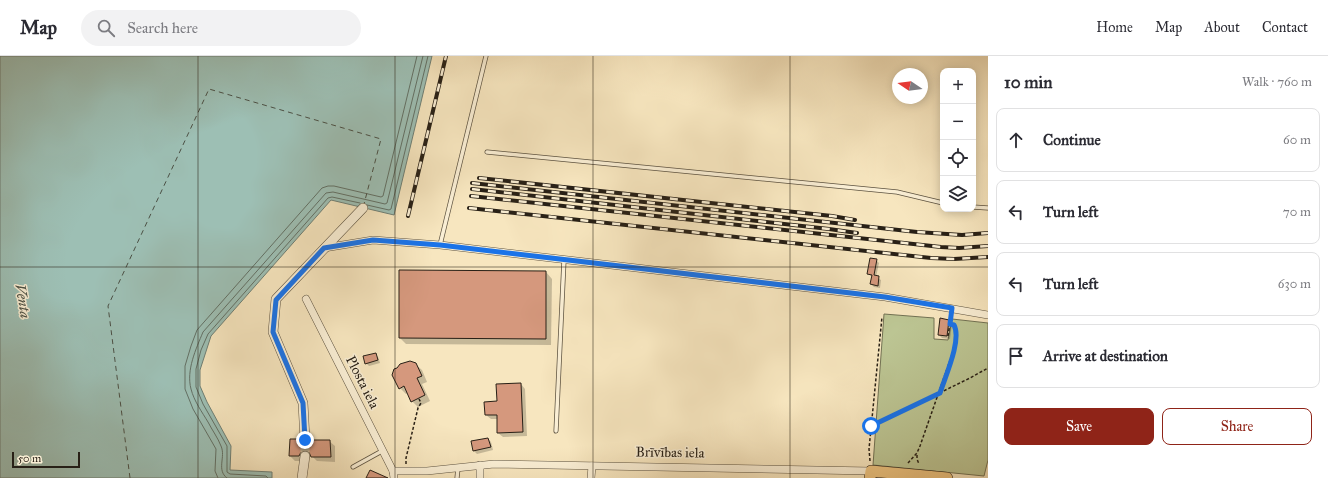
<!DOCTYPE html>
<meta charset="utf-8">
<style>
body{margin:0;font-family:"IM FELL Great Primer",serif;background:#f2f2f3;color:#2b2b33}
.controls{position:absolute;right:12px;top:12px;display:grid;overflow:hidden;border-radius:8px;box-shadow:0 2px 10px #0003}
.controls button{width:36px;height:36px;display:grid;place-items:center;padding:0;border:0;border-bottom:1px solid #e1e1e2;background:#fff;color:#2b2b33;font:20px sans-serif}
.compass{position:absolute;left:892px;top:12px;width:36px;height:36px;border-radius:50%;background:#fff;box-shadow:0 2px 10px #0003;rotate:283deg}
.scale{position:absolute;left:12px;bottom:10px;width:68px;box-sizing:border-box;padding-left:4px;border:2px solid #282016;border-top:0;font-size:11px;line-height:14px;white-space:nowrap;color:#282016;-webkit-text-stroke:3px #faefd5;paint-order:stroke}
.stop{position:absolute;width:12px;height:12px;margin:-9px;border:3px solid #1a73e8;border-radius:50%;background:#fff}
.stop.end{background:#1a73e8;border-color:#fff;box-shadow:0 1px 4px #0008}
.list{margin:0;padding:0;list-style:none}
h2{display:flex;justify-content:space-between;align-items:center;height:52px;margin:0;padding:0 16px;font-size:17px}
h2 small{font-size:13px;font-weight:400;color:#7c7c81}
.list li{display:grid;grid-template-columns:26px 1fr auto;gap:12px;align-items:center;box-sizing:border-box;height:64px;margin:0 8px 8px;padding:0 8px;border:1px solid #e1e1e2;border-radius:8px}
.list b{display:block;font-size:15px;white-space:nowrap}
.list em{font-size:13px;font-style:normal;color:#7c7c81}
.actions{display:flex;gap:8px;padding:12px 16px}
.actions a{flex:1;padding:9px 0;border:1px solid #8f2418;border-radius:8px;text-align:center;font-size:14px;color:#8f2418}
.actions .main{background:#8f2418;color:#fff}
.icon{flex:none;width:22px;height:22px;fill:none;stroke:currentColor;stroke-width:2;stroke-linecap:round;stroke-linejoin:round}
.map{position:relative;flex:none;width:988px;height:422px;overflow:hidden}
header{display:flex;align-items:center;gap:24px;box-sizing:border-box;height:56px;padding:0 20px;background:#fff;border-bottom:1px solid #e1e1e2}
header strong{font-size:19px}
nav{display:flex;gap:22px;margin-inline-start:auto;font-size:14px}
.search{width:280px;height:36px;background:#f2f2f3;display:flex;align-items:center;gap:10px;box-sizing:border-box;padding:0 14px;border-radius:22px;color:#7c7c81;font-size:15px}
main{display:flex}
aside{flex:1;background:#fff}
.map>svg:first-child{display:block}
.green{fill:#bcc593;stroke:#727254}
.water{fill:#9dbfb4;stroke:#6e7f75}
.shadow{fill:#0003}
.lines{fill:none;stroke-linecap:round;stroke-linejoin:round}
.shore{stroke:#627065;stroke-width:1}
.ferry{stroke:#4b5045;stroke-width:1;stroke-dasharray:5 4;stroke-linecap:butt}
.building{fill:#d5987d;stroke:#282016}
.tertiary-tunnel{stroke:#cebe9d;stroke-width:9;stroke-dasharray:9 4.5;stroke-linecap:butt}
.service-casing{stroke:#5c5240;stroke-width:5}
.minor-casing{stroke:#5c5240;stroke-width:8}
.tertiary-casing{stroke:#5c5240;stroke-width:10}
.primary-casing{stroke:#282016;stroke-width:12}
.path{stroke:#282016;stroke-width:1.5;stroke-dasharray:3 2;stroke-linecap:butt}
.service{stroke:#faefd5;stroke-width:3.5}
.minor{stroke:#faefd5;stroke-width:7}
.tertiary{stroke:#faefd5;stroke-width:9}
.primary{stroke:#ecc380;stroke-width:11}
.rail-casing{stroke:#282016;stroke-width:4}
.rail{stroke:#faefd5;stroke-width:2.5;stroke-dasharray:8;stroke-linecap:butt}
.route{stroke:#1a73e8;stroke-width:5}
.grid{fill:none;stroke:#282016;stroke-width:1;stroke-opacity:0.55}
.labels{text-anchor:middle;stroke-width:3;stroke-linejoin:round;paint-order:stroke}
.street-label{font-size:14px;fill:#282016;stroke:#faefd5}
.water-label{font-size:15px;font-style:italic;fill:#4b5045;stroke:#faefd5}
</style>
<header>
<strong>Map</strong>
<div class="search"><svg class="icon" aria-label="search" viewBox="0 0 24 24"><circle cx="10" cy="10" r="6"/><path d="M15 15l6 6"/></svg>Search here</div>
<nav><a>Home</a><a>Map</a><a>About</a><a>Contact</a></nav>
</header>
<main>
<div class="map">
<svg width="988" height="422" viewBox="0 0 988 422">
<rect width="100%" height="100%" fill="#f7e6bf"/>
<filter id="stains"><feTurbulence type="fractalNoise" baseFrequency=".005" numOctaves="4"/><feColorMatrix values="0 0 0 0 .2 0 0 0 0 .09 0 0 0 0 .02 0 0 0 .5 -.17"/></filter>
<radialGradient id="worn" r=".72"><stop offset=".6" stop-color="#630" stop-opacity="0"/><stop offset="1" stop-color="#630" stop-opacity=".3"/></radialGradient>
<polygon class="green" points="884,258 934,262 934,283 948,284 952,263 988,267 988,404 984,420 873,409"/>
<polygon class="water" points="0,0 432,0 394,159 331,144 211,280 200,314 200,330 207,346 231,390 230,414 272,416 272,422 0,422"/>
<g class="shadow">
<polygon points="876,204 879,207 876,221 881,224 880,232 874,231 871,228 873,221 868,218"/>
<polygon points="546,216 552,223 551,289 406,288 400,282"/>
<polygon points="949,265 952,268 950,283 942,282 939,279"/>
<polygon points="375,298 378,301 380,307 369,310 366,307"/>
<polygon points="415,308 422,314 427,326 422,328 430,345 418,351 412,345 408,337 406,338 400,332"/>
<polygon points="521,328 525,333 527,380 503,381 498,377 498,363 491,363 486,359 498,346 497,329"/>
<polygon points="488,383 491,386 493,394 477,398 474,395 472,385"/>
<polygon points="299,384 304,391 329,385 335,390 335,406 317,405 311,399 305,401 304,405 295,405 290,400"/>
</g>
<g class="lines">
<g class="shore">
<polyline points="367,149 389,154 391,153 428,0"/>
<polyline points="218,422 215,415 216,393 193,353 185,333 185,310 191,290 197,274 322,132 328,130 334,130 381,141 383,140 417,0"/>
<path d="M227,422C216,414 226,401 221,390C218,382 212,374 208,366C202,356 194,345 191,333C186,314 196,293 203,276L326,137L333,136L385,148L387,147L423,0"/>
<polyline points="268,422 266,420 230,418 227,416 227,390 203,348 196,331 196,313 201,294 208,278 328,142 332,141 360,147"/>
</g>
<polyline class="ferry" points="130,422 108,250 209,33 381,83 364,148"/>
</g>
<g class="building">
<polygon points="870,202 877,203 874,219 879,220 878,230 870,228 872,219 867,218"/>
<polygon points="399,214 546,215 546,283 399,282"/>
<polygon points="940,262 949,264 947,280 938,279"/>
<polygon points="376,297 378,304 365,308 363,300"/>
<polygon points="410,305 416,307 422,320 417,322 425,339 411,346 404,330 399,333 392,319 394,313 397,312 400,308"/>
<polygon points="521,327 523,376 497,377 497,359 485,359 484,346 497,345 496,328"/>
<polygon points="488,382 491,391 473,395 471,385"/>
<polygon points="290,383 299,383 300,388 305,390 309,389 311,384 330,384 331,401 311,401 309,396 305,394 301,396 299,400 289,400"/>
<polygon points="370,414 388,422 366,422"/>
</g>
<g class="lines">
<polyline class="tertiary-tunnel" points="305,400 305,384"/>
<defs>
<g id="service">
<polyline points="487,96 897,136 943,147"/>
<polyline points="973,151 988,152"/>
<polyline points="440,189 486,0"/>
<polyline points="556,375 564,204"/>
<polyline points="353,411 382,395"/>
<polyline points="457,422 458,412"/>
</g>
<g id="minor">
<polyline points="324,192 373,184 440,189 885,241 988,259"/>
<polyline points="306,243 393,415 394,422"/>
<polyline points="393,415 427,415 494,408 871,415"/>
<polyline points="480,422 480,409"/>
<polyline points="591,422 592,410"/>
</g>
<g id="tertiary">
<polyline points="305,384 303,347 273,276 276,243 363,152"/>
<polyline points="302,422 305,400"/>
</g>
<polyline id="primary" points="870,422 871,415 947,422"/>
</defs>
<use href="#service" class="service-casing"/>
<use href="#minor" class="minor-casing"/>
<use href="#tertiary" class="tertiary-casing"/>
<use href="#primary" class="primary-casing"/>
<g class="path">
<polyline points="948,280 951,260"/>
<polyline points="872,370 970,322 988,312"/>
<polyline points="917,399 917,403 919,408"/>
<polyline points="870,405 869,393 882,261"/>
<polyline points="908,407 917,397 920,390 955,290 957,274 955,269 950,268"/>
<polyline points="406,408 406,402 418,352 421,347 419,343"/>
</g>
<use href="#service" class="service"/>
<use href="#minor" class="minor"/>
<use href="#tertiary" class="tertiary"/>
<use href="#primary" class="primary"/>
<defs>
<g id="rail">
<polyline points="479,122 832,160 855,164"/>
<polyline points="472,127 917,176 962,179 988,177"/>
<polyline points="472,133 829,173 857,177"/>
<polyline points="471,140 941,191 959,192 988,190"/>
<polyline points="469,152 931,202 954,203 988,201"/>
<polyline points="408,160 446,0"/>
</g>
</defs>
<use href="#rail" class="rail-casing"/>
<use href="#rail" class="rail"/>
</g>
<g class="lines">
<path class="route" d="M305,384L303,347L273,276L276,244L324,192L373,184L440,189L885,241L952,252L950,268L954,269C962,284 945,321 940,337L871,370"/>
</g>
<path class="grid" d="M198,0V422M395,0V422M593,0V422M790,0V422M0,211H988"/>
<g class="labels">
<g class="street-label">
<text transform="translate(363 326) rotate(63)" y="5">Plosta iela</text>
<text transform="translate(670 396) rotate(1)" y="5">Brīvības iela</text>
</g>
<g class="water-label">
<text transform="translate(23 245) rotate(80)" y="5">Venta</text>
</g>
</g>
<rect width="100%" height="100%" filter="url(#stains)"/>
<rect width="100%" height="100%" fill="url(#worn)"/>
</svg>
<div class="controls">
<button>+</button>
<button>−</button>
<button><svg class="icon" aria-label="locate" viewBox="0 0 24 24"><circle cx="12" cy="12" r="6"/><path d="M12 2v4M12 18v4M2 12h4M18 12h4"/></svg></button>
<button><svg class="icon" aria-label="layers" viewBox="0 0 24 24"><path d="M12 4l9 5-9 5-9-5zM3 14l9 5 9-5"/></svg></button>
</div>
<svg class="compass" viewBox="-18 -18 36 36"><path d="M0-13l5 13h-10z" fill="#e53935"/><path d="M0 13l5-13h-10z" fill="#7c7c81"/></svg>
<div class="scale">50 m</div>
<div class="stop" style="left:871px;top:370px"></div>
<div class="stop end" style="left:305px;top:384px"></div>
</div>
<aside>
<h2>10 min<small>Walk · 760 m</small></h2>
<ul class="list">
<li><svg class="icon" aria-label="ahead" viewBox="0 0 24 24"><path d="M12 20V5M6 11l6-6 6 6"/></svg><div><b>Continue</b></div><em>60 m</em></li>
<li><svg class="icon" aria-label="left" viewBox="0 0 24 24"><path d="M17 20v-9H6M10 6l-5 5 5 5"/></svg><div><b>Turn left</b></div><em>70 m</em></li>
<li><svg class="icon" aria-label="left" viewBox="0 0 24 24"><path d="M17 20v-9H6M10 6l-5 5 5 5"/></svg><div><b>Turn left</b></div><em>630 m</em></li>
<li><svg class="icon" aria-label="arrive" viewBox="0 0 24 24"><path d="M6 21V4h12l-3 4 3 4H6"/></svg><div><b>Arrive at destination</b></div></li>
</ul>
<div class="actions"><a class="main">Save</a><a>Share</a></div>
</aside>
</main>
